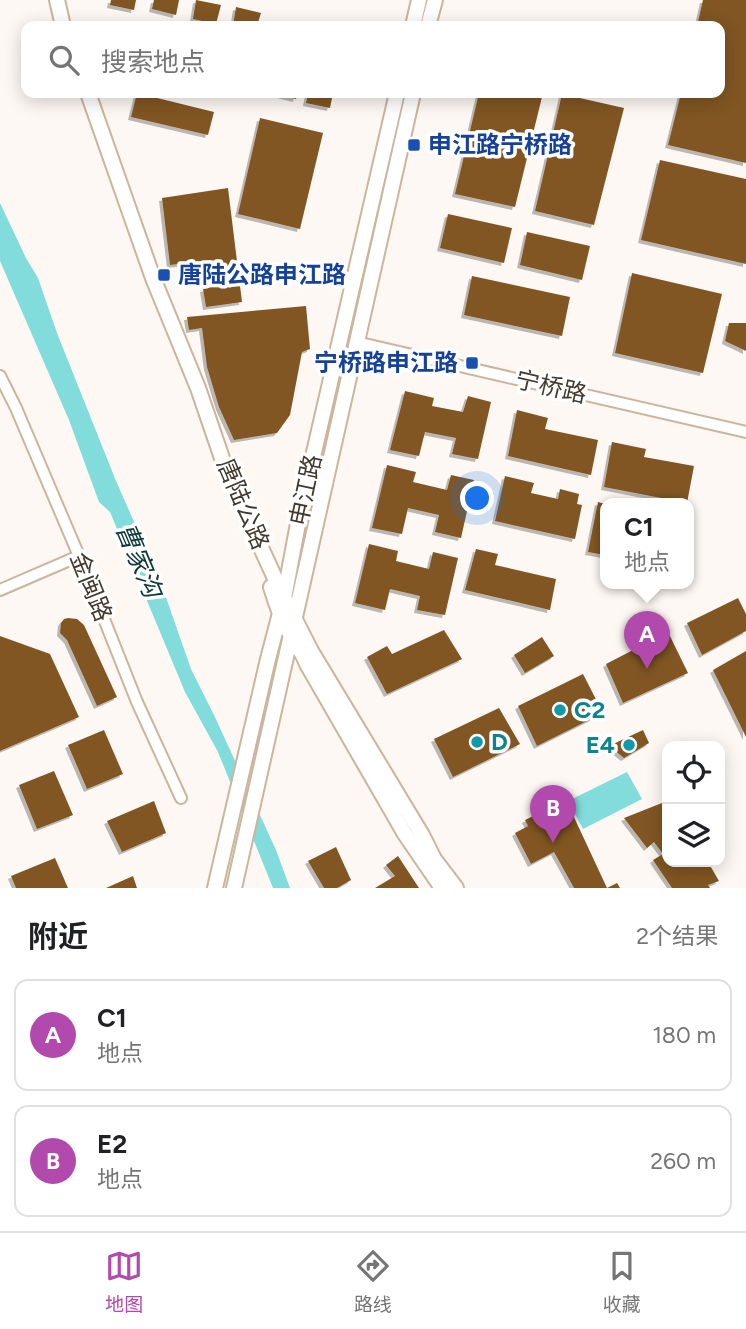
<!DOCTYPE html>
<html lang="zh">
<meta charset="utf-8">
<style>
body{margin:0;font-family:Figtree,"Noto Sans SC",sans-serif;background:#f2f2f2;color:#202124}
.controls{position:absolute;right:21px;bottom:21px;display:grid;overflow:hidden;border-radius:14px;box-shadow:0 4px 18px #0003}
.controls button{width:63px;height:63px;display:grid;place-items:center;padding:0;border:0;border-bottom:2px solid #e0e0e0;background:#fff;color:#202124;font:35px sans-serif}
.you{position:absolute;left:478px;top:499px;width:24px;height:24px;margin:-18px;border:5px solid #fff;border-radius:50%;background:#1a73e8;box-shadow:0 0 0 10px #1a73e833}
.badge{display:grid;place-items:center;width:46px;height:46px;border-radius:50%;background:#b24aad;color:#fff;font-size:23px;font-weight:700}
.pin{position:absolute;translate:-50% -58px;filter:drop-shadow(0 2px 4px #0008)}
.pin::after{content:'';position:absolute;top:37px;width:24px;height:21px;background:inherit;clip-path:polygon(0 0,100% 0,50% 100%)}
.popup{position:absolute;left:600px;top:498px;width:94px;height:91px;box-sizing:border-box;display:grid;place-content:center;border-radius:14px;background:#fff;filter:drop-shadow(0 2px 5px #0005);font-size:23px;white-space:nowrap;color:#757577}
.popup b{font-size:26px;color:#202124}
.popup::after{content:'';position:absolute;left:50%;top:100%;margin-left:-14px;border:14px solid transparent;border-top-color:#fff}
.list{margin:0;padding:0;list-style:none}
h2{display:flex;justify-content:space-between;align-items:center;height:91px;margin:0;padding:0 28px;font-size:30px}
h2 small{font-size:23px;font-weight:400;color:#757577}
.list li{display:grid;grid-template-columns:46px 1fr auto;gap:21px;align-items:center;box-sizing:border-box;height:112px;margin:0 14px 14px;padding:0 14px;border:2px solid #e0e0e0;border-radius:14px}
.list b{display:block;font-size:26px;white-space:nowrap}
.list p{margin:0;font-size:23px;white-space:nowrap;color:#757577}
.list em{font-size:23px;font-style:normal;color:#757577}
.icon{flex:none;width:38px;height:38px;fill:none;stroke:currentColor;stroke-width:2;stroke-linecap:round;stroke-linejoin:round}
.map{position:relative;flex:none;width:746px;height:888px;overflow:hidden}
.search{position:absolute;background:#fff;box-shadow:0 4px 18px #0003;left:21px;right:21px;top:21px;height:77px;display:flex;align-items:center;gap:18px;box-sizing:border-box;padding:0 24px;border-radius:14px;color:#757577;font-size:26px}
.sheet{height:343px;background:#fff}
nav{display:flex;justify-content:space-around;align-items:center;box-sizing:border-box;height:98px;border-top:2px solid #e0e0e0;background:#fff;font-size:19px;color:#757577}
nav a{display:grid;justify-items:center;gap:4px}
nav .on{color:#b24aad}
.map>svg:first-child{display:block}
.water{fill:#82dcdc}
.building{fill:#815624;filter:url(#shadow)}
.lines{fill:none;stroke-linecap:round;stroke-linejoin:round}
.minor-casing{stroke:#cdb49c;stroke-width:14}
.major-casing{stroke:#cdb49c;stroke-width:18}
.minor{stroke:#fff;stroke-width:10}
.major{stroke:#fff;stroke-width:14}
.transit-dot{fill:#1a4fb4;stroke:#fff;stroke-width:2.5}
.culture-dot{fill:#0f9aa8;stroke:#fff;stroke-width:2.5}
.labels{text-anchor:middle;stroke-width:7;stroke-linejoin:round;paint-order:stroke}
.transit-label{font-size:24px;font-weight:bold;fill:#164399;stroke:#fff;text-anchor:start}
.street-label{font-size:24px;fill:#43392f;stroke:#fff}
.culture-label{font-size:24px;font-weight:bold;fill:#0d838f;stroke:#fff;text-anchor:start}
.water-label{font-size:26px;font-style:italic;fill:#0e3a3a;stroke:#fff}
</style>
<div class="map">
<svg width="746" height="888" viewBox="0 0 746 888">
<defs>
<filter id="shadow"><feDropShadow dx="-3" dy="3" stdDeviation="0" flood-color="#0004"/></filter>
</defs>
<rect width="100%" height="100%" fill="#fdf8f3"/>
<g class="water">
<polygon points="0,203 26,258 38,278 57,333 116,481 161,583 191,669 214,715 276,850 290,888 273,888 218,752 185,692 110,512 99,502 69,420 0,261"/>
<polygon points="627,772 642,799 583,829 568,801"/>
</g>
<g class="building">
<polygon points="111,0 136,0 134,10 110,5"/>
<polygon points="154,0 179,0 176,15 152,9"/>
<polygon points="196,0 221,5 216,24 193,19"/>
<polygon points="703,0 746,0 746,163 668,145 681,93 720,93 720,26 697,26"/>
<polygon points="236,7 261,13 257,26 233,26"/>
<polygon points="137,93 214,112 208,135 131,117"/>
<polygon points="272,93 297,93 296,99"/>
<polygon points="308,93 333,93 330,108 306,103"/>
<polygon points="479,93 543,93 515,207 455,194"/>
<polygon points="562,94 624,108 594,225 535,211"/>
<polygon points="260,118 323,133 300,229 238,214"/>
<polygon points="660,160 746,179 746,264 641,240"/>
<polygon points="228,188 242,302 206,307 203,289 217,286 214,260 170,265 162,198"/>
<polygon points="448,214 512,228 504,263 440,248"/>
<polygon points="527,232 590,246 582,280 520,265"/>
<polygon points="632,273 722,294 703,373 615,353"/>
<polygon points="472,276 570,297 562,336 464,315"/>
<polygon points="306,306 310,349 302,352 290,415 277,433 234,440 219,407 207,367 202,328 189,330 187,317"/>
<polygon points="729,323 746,323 746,351 725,341"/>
<polygon points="405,391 434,398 432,406 463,412 468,396 491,402 478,459 452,454 456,438 425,432 419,456 390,450"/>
<polygon points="517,410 548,418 545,429 598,440 591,475 508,456"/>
<polygon points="612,442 646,449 644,457 694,466 687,503 604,487"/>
<polygon points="387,465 416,472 413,482 447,490 451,475 474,480 461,538 435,532 439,515 408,508 402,534 372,528"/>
<polygon points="505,476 534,483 531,493 558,499 560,489 579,494 577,504 582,505 575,539 495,521"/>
<polygon points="598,502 605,504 605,555 588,552"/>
<polygon points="369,544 398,551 396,561 429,569 433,552 458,558 445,615 417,610 420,596 390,589 385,610 355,603"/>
<polygon points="476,549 498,554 495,565 556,579 550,610 465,590"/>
<polygon points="738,598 746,614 746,631 702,655 687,623"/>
<polygon points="68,618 77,619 84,625 117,697 97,706 67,640 60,633 61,623 64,619"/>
<polygon points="444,630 462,659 387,694 367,657 387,646 392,654"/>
<polygon points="668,632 688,673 623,703 606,664"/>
<polygon points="0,636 50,654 79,717 0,751"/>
<polygon points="542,637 554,656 525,673 514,655"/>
<polygon points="746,651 746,737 713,670"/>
<polygon points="583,674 603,713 537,746 518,706"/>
<polygon points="499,708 520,744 453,777 434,739"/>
<polygon points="104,730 123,774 87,789 68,745"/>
<polygon points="643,730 649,743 624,758 609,746"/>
<polygon points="54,771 73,815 37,829 19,785"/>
<polygon points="566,800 607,888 617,883 620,888 574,888 554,852 531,864 515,833 528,826 525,820"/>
<polygon points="154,801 166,833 122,852 107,821"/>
<polygon points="667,801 667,862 708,862 719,881 708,885 710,888 672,888 653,860 663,854 654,842 647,848 624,818"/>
<polygon points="336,847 351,880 337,888 324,888 308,861"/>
<polygon points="398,856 419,888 375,888 395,876 386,865"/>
<polygon points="55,858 68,888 16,888 11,876"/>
<polygon points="133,876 137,888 106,888"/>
</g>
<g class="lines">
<defs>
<g id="minor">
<polyline points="356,342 746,432"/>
<polyline points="0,376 16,408 79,556 137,702 181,798"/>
<polyline points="0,590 79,556"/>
</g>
<g id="major">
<polyline points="57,0 63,26"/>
<polyline points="413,26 419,0"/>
<polyline points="428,26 435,0"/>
<polyline points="88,93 153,278 198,388 224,464 242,506 284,598 311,651 422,835 434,859 456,888"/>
<path d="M271,587C276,604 281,619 290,634C296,644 303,653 307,664L405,834L442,888"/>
<polyline points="215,888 268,659 284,598 300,513 397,93"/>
<polyline points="234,888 413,93"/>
</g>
</defs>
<use href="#minor" class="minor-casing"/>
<use href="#major" class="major-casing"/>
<use href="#minor" class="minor"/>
<use href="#major" class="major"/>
</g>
<g class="transit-dot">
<rect x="407" y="138" width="14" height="14" rx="3.5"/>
<rect x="157" y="268" width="14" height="14" rx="3.5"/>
<rect x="465" y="356" width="14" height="14" rx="3.5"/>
</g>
<g class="culture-dot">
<circle cx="560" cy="710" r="7"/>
<circle cx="477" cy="742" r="7"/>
<circle cx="629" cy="745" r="7"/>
</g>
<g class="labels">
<g class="transit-label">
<text x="428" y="153">申江路宁桥路</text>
<text x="178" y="283">唐陆公路申江路</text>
<text x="458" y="371" text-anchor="end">宁桥路申江路</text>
</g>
<g class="street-label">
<text transform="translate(551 387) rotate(13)" y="8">宁桥路</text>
<text transform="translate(306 490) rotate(-78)" y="8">申江路</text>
<text transform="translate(243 504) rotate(67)" y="8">唐陆公路</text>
<text transform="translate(91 587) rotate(68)" y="8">金闽路</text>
</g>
<g class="culture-label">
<text x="574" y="718">C2</text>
<text x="491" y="750">D</text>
<text x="615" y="753" text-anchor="end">E4</text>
</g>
<g class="water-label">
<text transform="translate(139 560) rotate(67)" y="9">曹家沟</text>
</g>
</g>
</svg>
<div class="controls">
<button><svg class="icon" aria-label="locate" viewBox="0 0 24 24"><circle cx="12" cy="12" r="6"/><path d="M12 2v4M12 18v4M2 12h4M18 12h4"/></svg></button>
<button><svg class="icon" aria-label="layers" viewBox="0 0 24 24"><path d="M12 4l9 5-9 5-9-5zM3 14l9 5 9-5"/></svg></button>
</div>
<div class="you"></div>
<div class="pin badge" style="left:647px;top:669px">A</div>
<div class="popup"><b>C1</b>地点</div>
<div class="pin badge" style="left:553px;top:843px">B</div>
<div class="search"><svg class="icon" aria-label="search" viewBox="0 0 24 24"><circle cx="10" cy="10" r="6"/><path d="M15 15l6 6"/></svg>搜索地点</div>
</div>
<section class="sheet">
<h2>附近<small>2个结果</small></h2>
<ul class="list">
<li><span class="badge">A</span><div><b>C1</b><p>地点</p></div><em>180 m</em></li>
<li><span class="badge">B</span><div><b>E2</b><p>地点</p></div><em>260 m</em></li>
</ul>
</section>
<nav>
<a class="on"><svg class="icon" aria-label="map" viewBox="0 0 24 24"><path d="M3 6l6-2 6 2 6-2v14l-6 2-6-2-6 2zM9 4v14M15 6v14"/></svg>地图</a>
<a><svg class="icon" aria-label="directions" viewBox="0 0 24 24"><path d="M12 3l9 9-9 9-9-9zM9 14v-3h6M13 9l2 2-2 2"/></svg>路线</a>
<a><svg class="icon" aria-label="saved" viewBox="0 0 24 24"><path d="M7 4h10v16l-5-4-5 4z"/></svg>收藏</a>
</nav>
